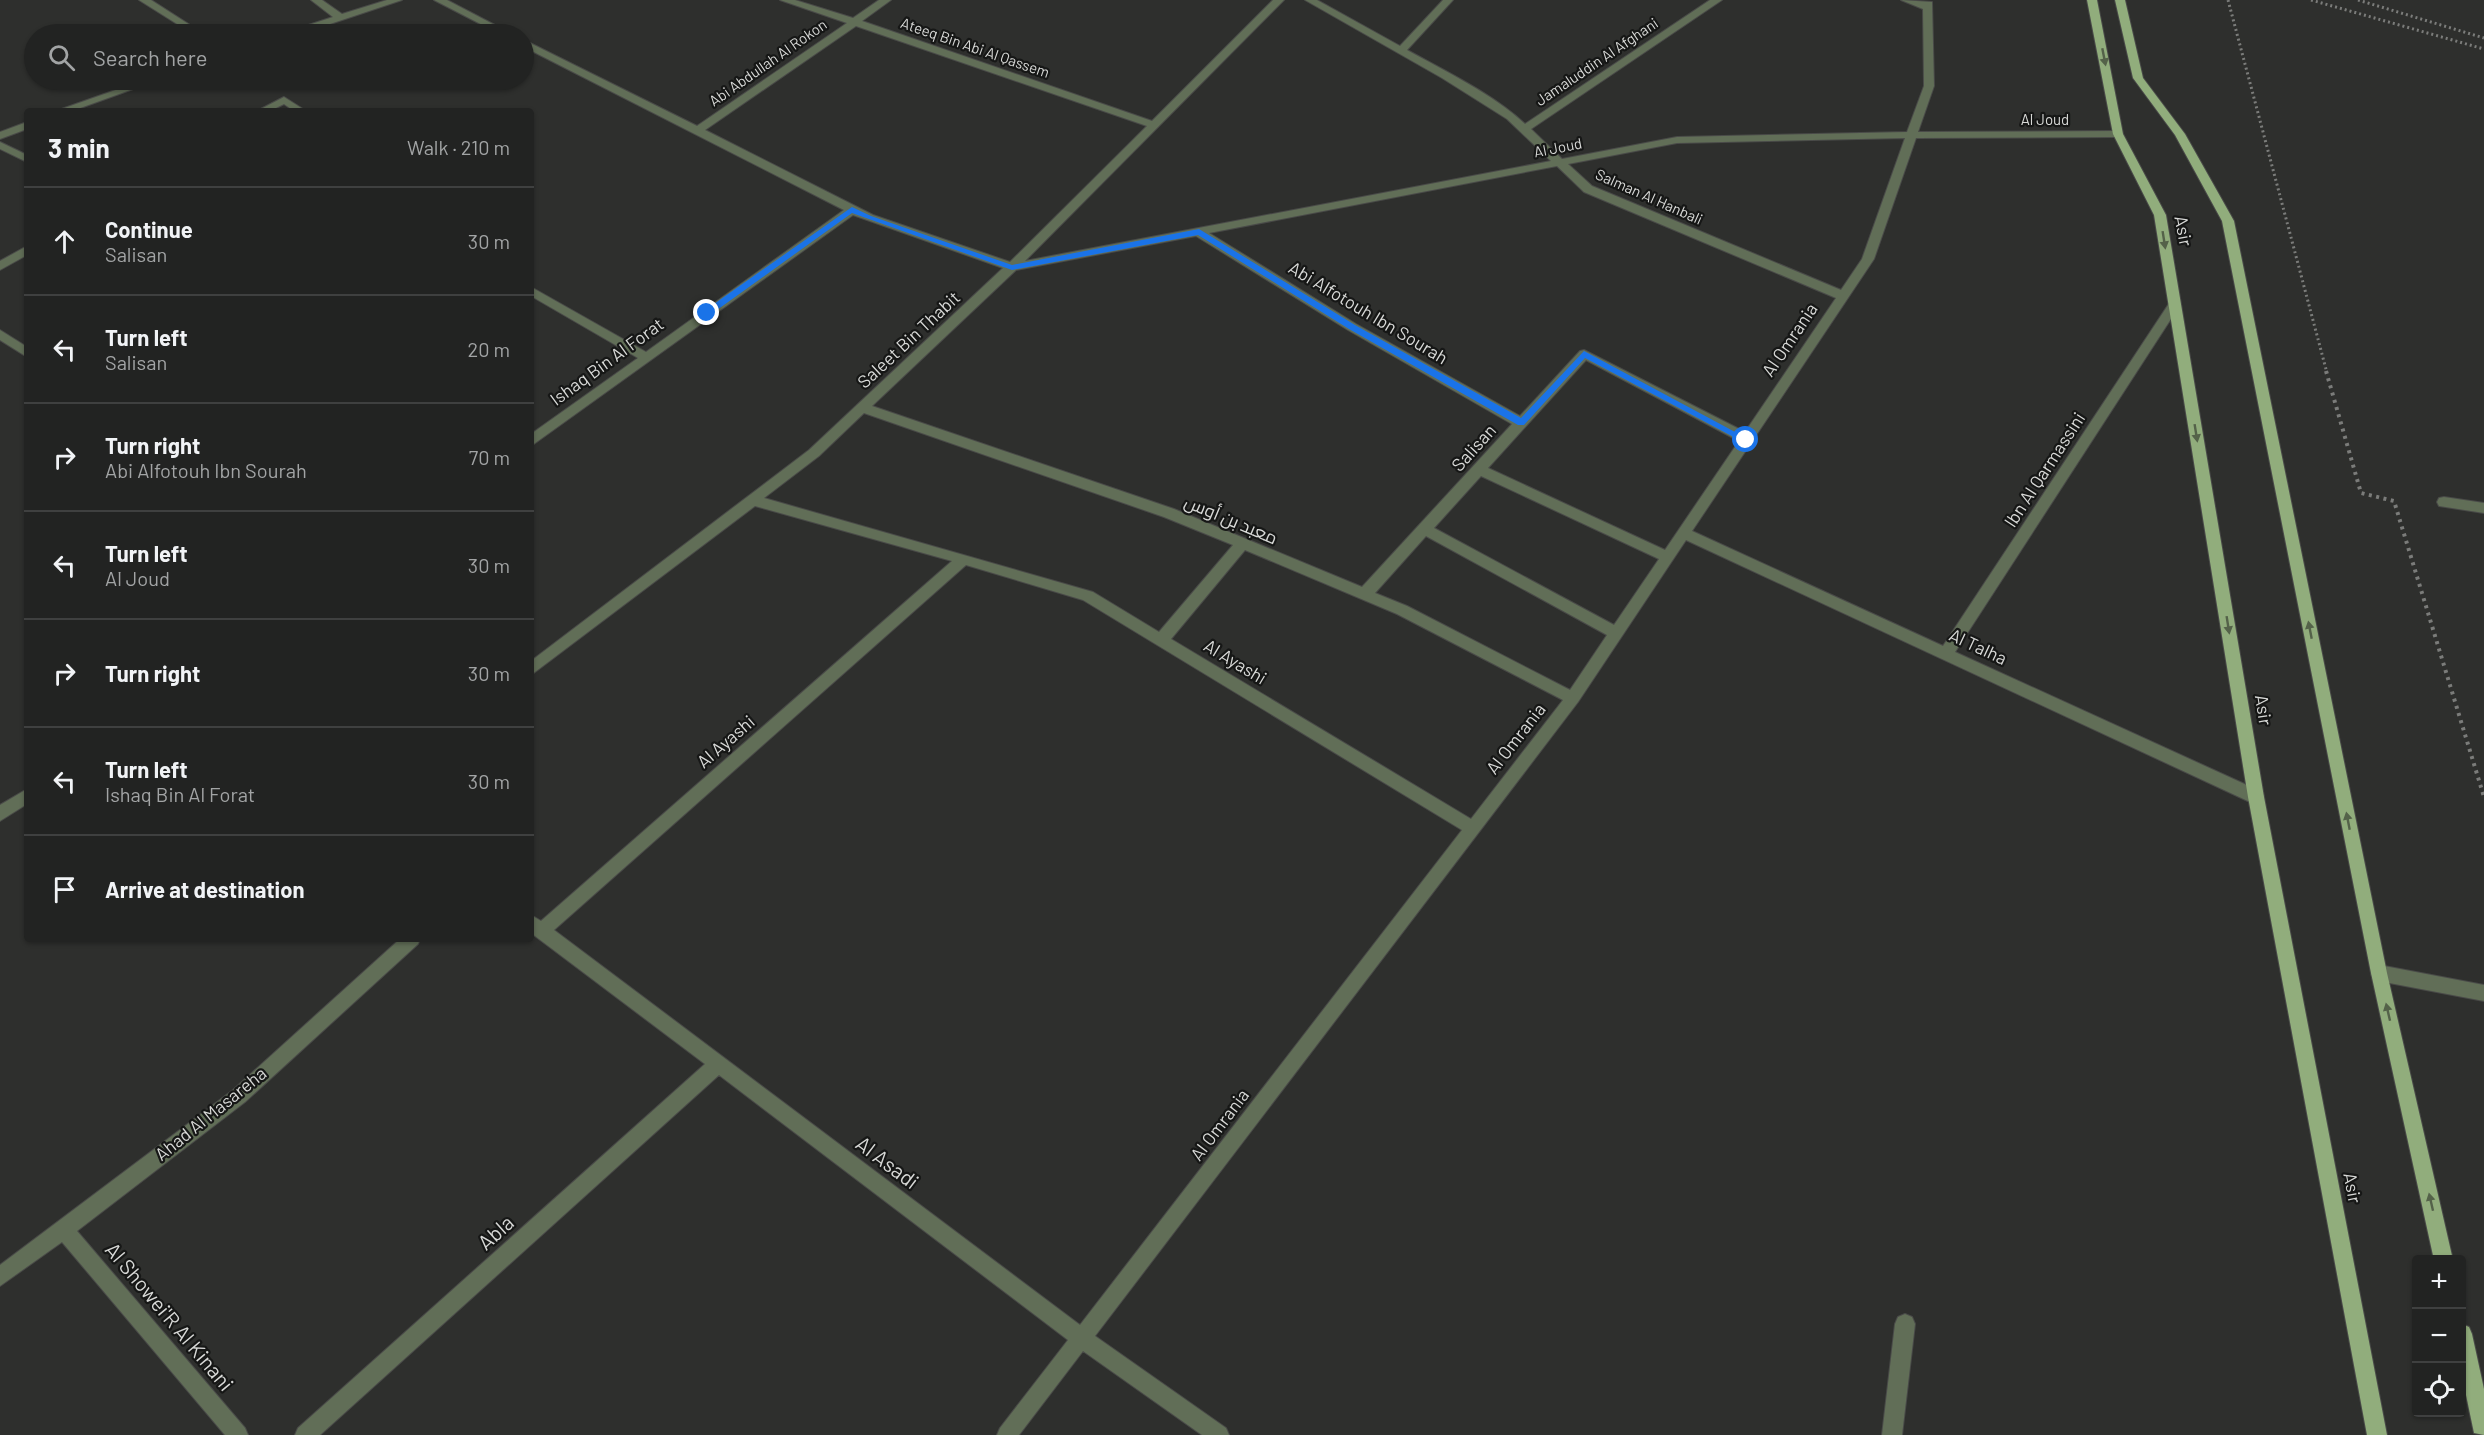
<!DOCTYPE html>
<meta charset="utf-8">
<style>
body{margin:0;font-family:Barlow,Cairo,sans-serif;background:#2e2f2f;color:#f1f3f6}
.controls{position:absolute;right:18px;bottom:18px;display:grid;overflow:hidden;border-radius:6px;box-shadow:0 2px 4px #0004}
.controls button{width:54px;height:54px;display:grid;place-items:center;padding:0;border:0;border-bottom:2px solid #3f4040;background:#222322;color:#f1f3f6;font:30px sans-serif}
.stop{position:absolute;width:18px;height:18px;margin:-14px;border:4px solid #1a73e8;border-radius:50%;background:#fff}
.stop.end{background:#1a73e8;border-color:#fff;box-shadow:0 2px 6px #0008}
.list{margin:0;padding:0;list-style:none}
h2{display:flex;justify-content:space-between;align-items:center;height:78px;margin:0;padding:0 24px;font-size:26px}
h2 small{font-size:20px;font-weight:400;color:#a2a4a5}
.list li{display:grid;grid-template-columns:39px 1fr auto;gap:18px;align-items:center;box-sizing:border-box;height:108px;padding:0 24px;border-top:2px solid #3f4040}
.list b{display:block;font-size:22px;white-space:nowrap}
.list p{margin:0;font-size:20px;white-space:nowrap;color:#a2a4a5}
.list em{font-size:20px;font-style:normal;color:#a2a4a5}
.icon{flex:none;width:33px;height:33px;fill:none;stroke:currentColor;stroke-width:2;stroke-linecap:round;stroke-linejoin:round}
.map{position:relative;flex:none;width:2484px;height:1435px;overflow:hidden}
.search{position:absolute;background:#222322;box-shadow:0 2px 4px #0004;left:24px;top:24px;width:510px;height:66px;display:flex;align-items:center;gap:15px;box-sizing:border-box;padding:0 21px;border-radius:33px;color:#a2a4a5;font-size:22px}
.panel{position:absolute;background:#222322;box-shadow:0 2px 4px #0004;left:24px;top:108px;width:510px;height:834px;border-radius:6px}
.map>svg:first-child{display:block}
.lines{fill:none;stroke-linecap:round;stroke-linejoin:round}
.minor-casing{stroke:#494a48;stroke-width:2}
.major-casing{stroke:#494a48;stroke-width:2}
.path-far1{stroke:#7b7c7a;stroke-width:3;stroke-dasharray:2 3;stroke-linecap:butt}
.path{stroke:#7b7c7a;stroke-width:4;stroke-dasharray:3 4.5;stroke-linecap:butt}
.minor{fill:#616e57;fill-rule:evenodd}
.major{fill:#91ad7c;fill-rule:evenodd}
.oneway{fill:#546249}
.route{fill:#1a73e8}
.labels{text-anchor:middle;stroke-width:4.5;stroke-linejoin:round;paint-order:stroke}
.far-street-label{font-size:15px;fill:#d8d9d7;stroke:#161716}
.street-label{font-size:18px;fill:#d8d9d7;stroke:#161716}
.near-street-label{font-size:21px;fill:#d8d9d7;stroke:#161716}
</style>
<div class="map">
<svg width="2484" height="1435" viewBox="0 0 2484 1435">
<rect width="100%" height="100%" fill="#2e2f2d"/>
<g class="lines">
<defs>
<g id="minor">
<polygon points="139,0 151,0 204,34 193,34"/>
<polygon points="311,0 322,0 342,14 387,0 402,0 300,34 286,34 287,32 333,17"/>
<polygon points="434,0 447,0 512,34 500,34"/>
<path d="M780,0H795L853,18L879,0H891L862,21L1152,121L1273,0H1284L1025,261L1551,161L1507,119L1442,78L1305,0H1317L1400,46L1443,0H1453L1407,50C1445,71 1493,94 1525,124L1710,0H1722L1531,129L1562,159L1677,137L1907,132L1924,86L1923,9L1901,0L1932,2L1934,86L1918,132L2118,131L2123,134L2118,137L1916,138L1874,259L1692,531L1943,646L2170,302H2178V308L1955,652L2262,792L2264,797L2262,802L2256,804L2250,802L1686,540L1578,702L1095,1336L1226,1428L1229,1435H1202L1083,1351L1019,1435H997L1000,1428L1068,1340L719,1075L320,1435H295L298,1428L705,1064L535,936L531,933V915L541,921L952,561L755,506L531,675V661L809,450L1003,268L853,215L531,446V434L638,358L531,296V287L646,352L844,210L524,47V40L697,126L847,23ZM856,26L1147,126L1010,262L873,215L705,130ZM1905,138L1862,259L1841,290L1592,186L1568,164L1677,143ZM1557,166L1584,192L1836,298L1745,432L1584,350L1580,351L1520,416L1356,324L1209,233ZM1196,236L1348,330L1512,424L1362,587L1174,509L872,406L1016,270ZM1586,360L1739,441L1665,550L1488,468ZM864,413L1164,517L1233,545L1159,632L1093,592L764,498L819,456ZM1481,476L1659,559L1614,625L1434,528ZM1426,536L1607,635L1570,690L1407,606L1375,593ZM1245,550L1397,614L1563,700L1471,819L1171,639ZM966,565L1083,600L1462,830L1080,1325L554,930Z"/>
<polygon points="144,80 158,80 72,111 56,111"/>
<polygon points="284,97 306,111 294,111 284,104 270,111 257,111"/>
<polygon points="27,122 27,129 0,139 0,132"/>
<polygon points="0,142 27,155 27,162 0,149"/>
<polygon points="27,246 27,255 0,270 0,261"/>
<polygon points="0,330 27,347 27,357 0,340"/>
<polygon points="2444,497 2484,503 2484,513 2439,506 2437,502 2439,498"/>
<polygon points="27,789 27,804 0,821 0,805"/>
<polygon points="400,939 420,939 418,944 245,1102 77,1231 245,1428 248,1435 225,1435 62,1242 0,1286 0,1265 233,1090"/>
<polygon points="2379,965 2484,985 2484,1001 2379,981 2373,979 2371,973 2373,967"/>
<polygon points="1905,1314 1912,1317 1915,1324 1902,1435 1882,1435 1895,1324 1898,1317"/>
</g>
<g id="major">
<polygon points="2087,0 2097,0 2123,134 2166,215 2264,797 2387,1435 2367,1435 2248,797 2154,215 2113,134"/>
<polygon points="2115,0 2125,0 2143,78 2185,134 2234,221 2387,973 2453,1260 2434,1260 2371,973 2222,221 2175,135 2133,78"/>
<polygon points="2462,1324 2469,1327 2472,1334 2484,1389 2484,1435 2474,1433 2462,1376"/>
</g>
</defs>
<use href="#minor" class="minor-casing"/>
<use href="#major" class="major-casing"/>
<g class="path-far1">
<polyline points="2228,0 2327,373"/>
<polyline points="2311,0 2484,49"/>
<polyline points="2358,0 2484,38"/>
</g>
<polyline class="path" points="2326,371 2361,493 2394,501 2484,797"/>
<use href="#minor" class="minor"/>
<use href="#major" class="major"/>
</g>
<defs><path id="oneway-solid" d="M-6-.8H1V-3.2L6.5 0L1 3.2V.8H-6Z" transform="scale(1.5)"/></defs>
<g class="oneway">
<use href="#oneway-solid" transform="translate(2104 57) rotate(79)"/>
<use href="#oneway-solid" transform="translate(2164 240) rotate(81)"/>
<use href="#oneway-solid" transform="translate(2196 433) rotate(81)"/>
<use href="#oneway-solid" transform="translate(2228 625) rotate(81)"/>
<use href="#oneway-solid" transform="translate(2310 630) rotate(-101)"/>
<use href="#oneway-solid" transform="translate(2348 821) rotate(-101)"/>
<use href="#oneway-solid" transform="translate(2388 1012) rotate(-103)"/>
<use href="#oneway-solid" transform="translate(2431 1202) rotate(-103)"/>
</g>
<polygon class="route" points="852,207 871,216 1012,265 1199,229 1355,325 1521,418 1584,351 1750,440 1743,442 1585,358 1524,425 1518,425 1349,329 1198,235 1012,270 852,213 710,315 704,315 704,311"/>
<g class="labels">
<g class="far-street-label">
<text transform="translate(975 48) rotate(19)" y="5">Ateeq Bin Abi Al Qassem</text>
<text transform="translate(1597 62) rotate(-34)" y="5">Jamaluddin Al Afghani</text>
<text transform="translate(768 63) rotate(-35)" y="5">Abi Abdullah Al Rokon</text>
<text x="2045" y="125">Al Joud</text>
<text transform="translate(1558 148) rotate(-11)" y="5">Al Joud</text>
<text transform="translate(1649 197) rotate(24)" y="5">Salman Al Hanbali</text>
</g>
<g class="street-label">
<text transform="translate(2183 231) rotate(79)" y="6">Asir</text>
<text transform="translate(1368 313) rotate(31)" y="6">Abi Alfotouh Ibn Sourah</text>
<text transform="translate(909 340) rotate(-43)" y="6">Saleet Bin Thabit</text>
<text transform="translate(1790 340) rotate(-56)" y="6">Al Omrania</text>
<text transform="translate(607 362) rotate(-36)" y="6">Ishaq Bin Al Forat</text>
<text transform="translate(1474 448) rotate(-48)" y="6">Salisan</text>
<text transform="translate(2045 470) rotate(-57)" y="6">Ibn Al Qarmassini</text>
<text transform="translate(1231 520) rotate(23)" y="6">معبد بن أوس</text>
<text transform="translate(1978 647) rotate(25)" y="6">Al Talha</text>
<text transform="translate(1235 662) rotate(31)" y="6">Al Ayashi</text>
<text transform="translate(2263 710) rotate(81)" y="6">Asir</text>
<text transform="translate(1516 739) rotate(-52)" y="6">Al Omrania</text>
<text transform="translate(726 742) rotate(-41)" y="6">Al Ayashi</text>
<text transform="translate(211 1114) rotate(-39)" y="6">Ahad Al Masareha</text>
<text transform="translate(1220 1125) rotate(-53)" y="6">Al Omrania</text>
<text transform="translate(2352 1188) rotate(79)" y="6">Asir</text>
</g>
<g class="near-street-label">
<text transform="translate(887 1163) rotate(37)" y="7">Al Asadi</text>
<text transform="translate(496 1233) rotate(-42)" y="7">Abla</text>
<text transform="translate(169 1317) rotate(50)" y="7">Al Showei'R Al Kinani</text>
</g>
</g>
</svg>
<div class="controls">
<button>+</button>
<button>−</button>
<button><svg class="icon" aria-label="locate" viewBox="0 0 24 24"><circle cx="12" cy="12" r="6"/><path d="M12 2v4M12 18v4M2 12h4M18 12h4"/></svg></button>
</div>
<div class="stop" style="left:1746px;top:440px"></div>
<div class="stop end" style="left:707px;top:313px"></div>
<div class="search"><svg class="icon" aria-label="search" viewBox="0 0 24 24"><circle cx="10" cy="10" r="6"/><path d="M15 15l6 6"/></svg>Search here</div>
<section class="panel">
<h2>3 min<small>Walk · 210 m</small></h2>
<ul class="list">
<li><svg class="icon" aria-label="ahead" viewBox="0 0 24 24"><path d="M12 20V5M6 11l6-6 6 6"/></svg><div><b>Continue</b><p>Salisan</p></div><em>30 m</em></li>
<li><svg class="icon" aria-label="left" viewBox="0 0 24 24"><path d="M17 20v-9H6M10 6l-5 5 5 5"/></svg><div><b>Turn left</b><p>Salisan</p></div><em>20 m</em></li>
<li><svg class="icon" aria-label="right" viewBox="0 0 24 24"><path d="M7 20v-9h11M14 6l5 5-5 5"/></svg><div><b>Turn right</b><p>Abi Alfotouh Ibn Sourah</p></div><em>70 m</em></li>
<li><svg class="icon" aria-label="left" viewBox="0 0 24 24"><path d="M17 20v-9H6M10 6l-5 5 5 5"/></svg><div><b>Turn left</b><p>Al Joud</p></div><em>30 m</em></li>
<li><svg class="icon" aria-label="right" viewBox="0 0 24 24"><path d="M7 20v-9h11M14 6l5 5-5 5"/></svg><div><b>Turn right</b></div><em>30 m</em></li>
<li><svg class="icon" aria-label="left" viewBox="0 0 24 24"><path d="M17 20v-9H6M10 6l-5 5 5 5"/></svg><div><b>Turn left</b><p>Ishaq Bin Al Forat</p></div><em>30 m</em></li>
<li><svg class="icon" aria-label="arrive" viewBox="0 0 24 24"><path d="M6 21V4h12l-3 4 3 4H6"/></svg><div><b>Arrive at destination</b></div></li>
</ul>
</section>
</div>
